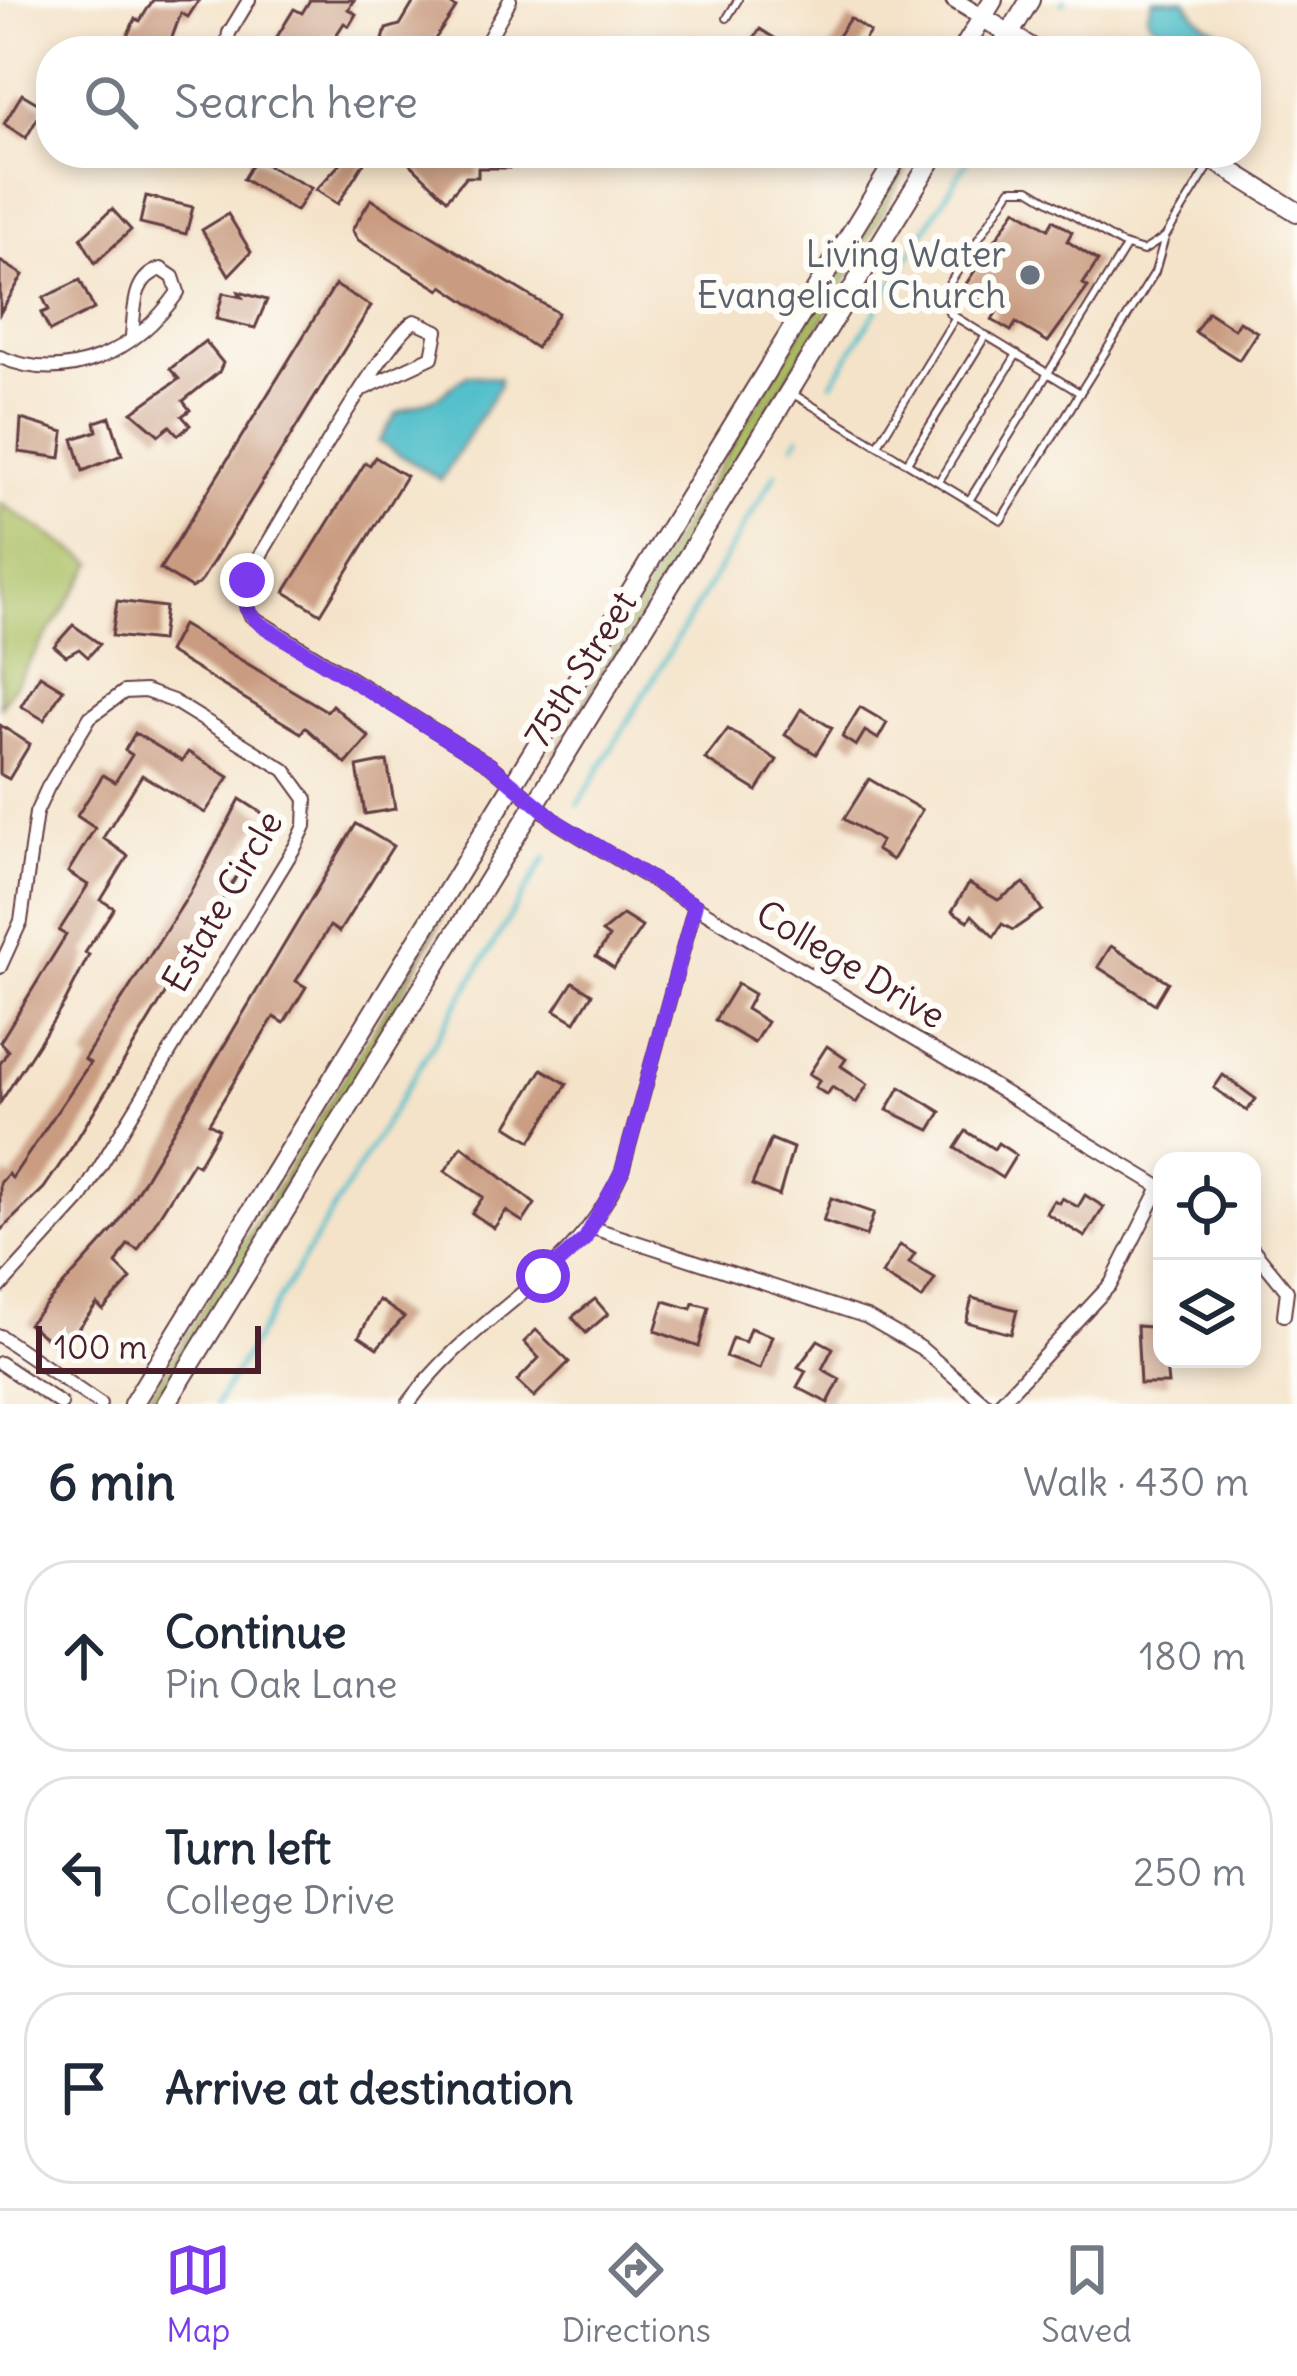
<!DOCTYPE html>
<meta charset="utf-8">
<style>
body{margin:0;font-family:Delius,sans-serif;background:#f6f6f7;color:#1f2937}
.controls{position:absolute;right:36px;bottom:36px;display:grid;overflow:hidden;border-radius:24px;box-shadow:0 6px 18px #0003}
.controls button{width:108px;height:108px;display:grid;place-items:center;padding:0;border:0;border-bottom:3px solid #e0e1e3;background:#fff;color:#1f2937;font:60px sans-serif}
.scale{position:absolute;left:36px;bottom:30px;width:225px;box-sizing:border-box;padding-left:12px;border:6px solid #4a1f2b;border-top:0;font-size:33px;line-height:42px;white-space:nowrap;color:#4a1f2b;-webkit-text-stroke:9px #fdfcf7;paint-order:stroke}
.stop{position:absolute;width:36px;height:36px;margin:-27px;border:9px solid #7c3aed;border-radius:50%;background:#fff}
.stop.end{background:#7c3aed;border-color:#fff;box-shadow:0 3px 12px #0008}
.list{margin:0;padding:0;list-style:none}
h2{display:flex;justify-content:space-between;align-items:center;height:156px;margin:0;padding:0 48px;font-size:51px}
h2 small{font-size:39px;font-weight:400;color:#747a83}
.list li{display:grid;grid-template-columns:78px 1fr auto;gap:36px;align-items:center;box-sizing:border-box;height:192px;margin:0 24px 24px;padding:0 24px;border:3px solid #e0e1e3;border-radius:48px}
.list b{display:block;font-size:45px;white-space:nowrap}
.list p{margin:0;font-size:39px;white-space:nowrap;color:#747a83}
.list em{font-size:39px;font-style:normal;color:#747a83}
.icon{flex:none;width:66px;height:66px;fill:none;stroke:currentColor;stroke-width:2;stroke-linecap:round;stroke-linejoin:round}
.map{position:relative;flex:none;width:1297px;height:1404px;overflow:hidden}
.search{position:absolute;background:#fff;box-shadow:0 6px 18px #0003;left:36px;right:36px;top:36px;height:132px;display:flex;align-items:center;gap:30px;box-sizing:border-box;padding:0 42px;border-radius:48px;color:#747a83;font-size:45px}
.sheet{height:804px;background:#fff}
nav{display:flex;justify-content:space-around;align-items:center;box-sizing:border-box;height:168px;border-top:3px solid #e0e1e3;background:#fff;font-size:33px;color:#747a83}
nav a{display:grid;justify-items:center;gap:6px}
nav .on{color:#7c3aed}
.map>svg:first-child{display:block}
.green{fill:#aabf63;stroke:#7a6f47;stroke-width:3}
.water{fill:#52bfca;stroke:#4e6f7a;stroke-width:3}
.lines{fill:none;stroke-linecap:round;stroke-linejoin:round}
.stream{stroke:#52bfca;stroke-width:4.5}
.building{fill:#c99b80}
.service-casing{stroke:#643c43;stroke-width:10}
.minor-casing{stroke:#643c43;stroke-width:16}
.tertiary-casing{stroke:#643c43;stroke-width:20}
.secondary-casing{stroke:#643c43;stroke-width:22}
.service{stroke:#fff;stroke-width:6}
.minor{stroke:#fff;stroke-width:12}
.tertiary{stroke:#fff;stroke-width:15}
.secondary{stroke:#fff;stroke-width:18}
.route{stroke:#7c3aed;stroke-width:15}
.worship-dot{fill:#6b7280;stroke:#fdfcf7;stroke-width:4.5}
.labels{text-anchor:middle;stroke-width:12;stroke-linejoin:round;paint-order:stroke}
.worship-label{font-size:36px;fill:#5b616d;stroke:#fdfcf7;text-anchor:end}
.street-label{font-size:36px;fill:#4a1f2b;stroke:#fdfcf7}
</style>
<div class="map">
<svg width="1297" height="1404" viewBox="0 0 1297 1404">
<rect width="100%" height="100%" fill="#fdfcf7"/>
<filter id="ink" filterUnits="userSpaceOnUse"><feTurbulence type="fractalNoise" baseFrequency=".00833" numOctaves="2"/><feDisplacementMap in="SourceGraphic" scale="24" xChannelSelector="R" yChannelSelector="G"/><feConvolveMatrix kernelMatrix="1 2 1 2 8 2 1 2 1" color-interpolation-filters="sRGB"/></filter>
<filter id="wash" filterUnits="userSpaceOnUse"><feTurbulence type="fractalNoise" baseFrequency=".004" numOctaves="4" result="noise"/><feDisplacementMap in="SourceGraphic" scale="48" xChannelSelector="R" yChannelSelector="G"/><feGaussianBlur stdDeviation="2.7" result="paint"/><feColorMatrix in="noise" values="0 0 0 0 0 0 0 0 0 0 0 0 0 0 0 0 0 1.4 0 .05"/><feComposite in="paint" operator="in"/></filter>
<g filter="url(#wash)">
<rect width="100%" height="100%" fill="#f4e3c9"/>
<g class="green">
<polygon points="911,153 915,153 830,308 554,755 662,560"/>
<polygon points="0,503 94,563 0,707"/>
<polygon points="443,916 377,1044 155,1404 145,1404"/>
</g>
<g class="water">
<path d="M1153,0H1186C1198,25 1220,32 1243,40V51C1214,51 1162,43 1147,15Z"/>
<polygon points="467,375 499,378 499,386 441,480 379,442 397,413 438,397"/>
</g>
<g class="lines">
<g class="stream">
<polyline points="1062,3 1064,0"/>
<polyline points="832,383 972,153"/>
<polyline points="794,445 799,436"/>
<polyline points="578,805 776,473"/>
<polyline points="216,1404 546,857"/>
</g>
</g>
<g id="blocks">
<g class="building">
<polygon points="153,0 199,0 188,17 181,13 167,51 120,51 135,19 140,21"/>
<polygon points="310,0 354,0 348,9 356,14 349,26 344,23 326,51 309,46 305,51 275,40 294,9 302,13"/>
<polygon points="415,0 444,0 456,8 427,51 380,51 386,29 400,25"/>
<polygon points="850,18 870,32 857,51 828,51"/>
<polygon points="760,29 795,51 755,51 748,47"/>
<polygon points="22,94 44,107 26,138 4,124"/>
<polygon points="350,153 370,153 338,204 316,190"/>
<polygon points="399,153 510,153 509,168 478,168 478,177 466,177 447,199"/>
<polygon points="255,159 311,188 296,211 243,179"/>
<polygon points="146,196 193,207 186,234 140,223"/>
<polygon points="371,199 558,313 536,348 443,286 440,290 358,240 352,230"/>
<polygon points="112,209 131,230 95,263 81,238"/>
<polygon points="1016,209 1048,229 1053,220 1072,232 1067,241 1098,261 1083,284 1088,287 1048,342 1016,323 1011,331 992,320 997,311 964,287"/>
<polygon points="228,214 251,252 229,275 202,230"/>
<polygon points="0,261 23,275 0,313"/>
<polygon points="80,280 94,309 50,331 41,313 49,310 43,298"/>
<polygon points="335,285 371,306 200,583 191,588 160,569"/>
<polygon points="239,292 267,300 255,328 216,319 223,293 242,297"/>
<polygon points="1208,312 1234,329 1239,321 1257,332 1239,360 1195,332"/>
<polygon points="205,341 223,363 219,372 183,401 190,410 182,416 190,425 178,435 170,426 159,435 132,412 179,379 170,369"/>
<polygon points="110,417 122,455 83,471 73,439 97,431 95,422"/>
<polygon points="21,419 64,432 61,458 19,452"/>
<polygon points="375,457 406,476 321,614 285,592 365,463 370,465"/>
<polygon points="117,601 165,607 161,641 112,636"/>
<polygon points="73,625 100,644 88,657 79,649 66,656 54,646"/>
<polygon points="182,625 327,711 332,705 369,737 346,764 305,727 301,733 168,652"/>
<polygon points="40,675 63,689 44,720 21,706"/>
<polygon points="860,707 887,723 878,739 865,731 856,746 842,737"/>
<polygon points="801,709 832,728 816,754 785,735"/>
<polygon points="0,725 30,744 9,779 0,774"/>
<polygon points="728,729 777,760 757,791 705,759"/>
<polygon points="135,733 182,761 188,752 229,777 205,813 142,775 103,838 128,856 101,900 114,908 85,953 89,955 64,1004 0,1103 0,1064 8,1051 0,1042 66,935 59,931 88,885 68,872 95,828 77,816 103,775 115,782 132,755 125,750"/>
<polygon points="387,761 395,809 365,814 357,767"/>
<polygon points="869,779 922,810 892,860 876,850 881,841 844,819"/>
<polygon points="240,799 265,815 234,864 241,869 74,1144 44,1188 0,1231 0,1183 8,1174 12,1178 90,1063 84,1059 190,893"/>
<polygon points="356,824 393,846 339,932 330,926 296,981 306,987 284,1023 274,1017 235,1080 209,1123 219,1129 198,1165 193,1162 138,1250 128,1244 116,1264 131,1279 103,1310 97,1304 61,1350 28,1324 116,1227"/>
<polygon points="969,883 998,900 1024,883 1042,910 1013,930 1002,924 994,937 972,915 968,921 952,911"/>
<polygon points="623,915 642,927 614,968 596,956 609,937 602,932"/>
<polygon points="1111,946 1168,982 1155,1004 1098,967"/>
<polygon points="573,982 592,994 575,1022 555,1010"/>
<polygon points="737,984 754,994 746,1009 767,1022 754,1043 715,1020"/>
<polygon points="827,1046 846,1059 841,1066 868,1084 856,1103 832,1087 827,1095 815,1087 820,1080 809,1074"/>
<polygon points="542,1069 567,1084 531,1141 507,1126"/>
<polygon points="1223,1075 1256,1099 1247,1111 1214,1088"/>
<polygon points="900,1087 941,1112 930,1130 887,1110"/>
<polygon points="966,1131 994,1149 998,1143 1016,1155 1002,1178 955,1148"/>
<polygon points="771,1139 793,1148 779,1196 752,1185"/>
<polygon points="462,1146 535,1204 523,1222 506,1211 494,1228 472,1213 483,1197 445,1171"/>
<polygon points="1085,1195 1104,1207 1085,1237 1046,1213 1054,1200 1059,1203 1062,1198 1078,1207"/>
<polygon points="831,1198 874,1213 866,1236 823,1221"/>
<polygon points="900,1245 915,1254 909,1263 935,1279 922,1299 882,1274"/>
<polygon points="972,1298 1017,1310 1011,1334 966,1322"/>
<polygon points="595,1299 608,1314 586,1333 572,1317"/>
<polygon points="379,1300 404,1317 377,1348 359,1336"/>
<polygon points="664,1301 691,1309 693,1303 709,1307 699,1347 655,1331"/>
<polygon points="1137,1326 1162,1328 1168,1384 1140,1384"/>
<polygon points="750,1328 772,1336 760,1369 725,1357 732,1338 745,1342"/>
<polygon points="536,1330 569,1362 534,1397 517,1381 539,1358 524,1342"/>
<polygon points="818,1340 833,1348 822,1369 840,1379 828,1403 797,1387 806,1371 798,1367"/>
</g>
</g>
</g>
<g filter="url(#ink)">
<use href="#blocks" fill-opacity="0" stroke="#643c43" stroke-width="3"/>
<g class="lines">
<defs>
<g id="service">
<polyline points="727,18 738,0"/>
<polyline points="1080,393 949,313 946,289 1011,189 1029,189 1121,244 1143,251 1165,237 1210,165"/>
<polyline points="793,394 1001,520 1155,272 1165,237"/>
<polyline points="879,443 955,318"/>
<polyline points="908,461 986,335"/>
<polyline points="939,481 1017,354"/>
<polyline points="970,499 1126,247"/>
</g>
<g id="minor">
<polyline points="226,51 229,33 249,0"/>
<polyline points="482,51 510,0"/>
<path d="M0,357C68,386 137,351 178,292L173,277L161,269C132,278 135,309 132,335"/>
<path d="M365,388L432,357L437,331L415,321C383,340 287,513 260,556C249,577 238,593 251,616L490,765L558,823L1162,1188"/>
<polyline points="0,967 21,921 36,813 48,787 90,717 124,692 145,691 173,701 285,770 306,799 305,826 296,845 81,1198 0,1287"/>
<polyline points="593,1228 867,1317 921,1348 986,1404"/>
<polyline points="1252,1248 1287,1291 1284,1315"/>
<polyline points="0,1336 100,1404"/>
<polyline points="0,1363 61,1404"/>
<path d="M408,1404C476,1309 573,1281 622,1171L695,906"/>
<polyline points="999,1404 1111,1284 1160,1187"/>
</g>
<polyline id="tertiary" points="954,0 982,17"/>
<g id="secondary">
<polyline points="982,17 1037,51"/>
<polyline points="962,51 993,0"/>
<polyline points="999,51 1030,0"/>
<polyline points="1202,153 1297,212"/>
<polyline points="133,1404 900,153"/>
<polyline points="166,1404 936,153"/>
</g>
</defs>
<use href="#service" class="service-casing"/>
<use href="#minor" class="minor-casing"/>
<use href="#tertiary" class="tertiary-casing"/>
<use href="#secondary" class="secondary-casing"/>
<use href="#service" class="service"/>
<use href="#minor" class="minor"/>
<use href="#tertiary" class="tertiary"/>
<use href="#secondary" class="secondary"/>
</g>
</g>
<g class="lines" filter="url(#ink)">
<polyline class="route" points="247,580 246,608 260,624 490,765 559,823 695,905 622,1171 585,1239 543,1276"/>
</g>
<circle class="worship-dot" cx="1030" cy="275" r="12"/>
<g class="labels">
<g class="worship-label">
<text x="1006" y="267">Living Water<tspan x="1006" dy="41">Evangelical Church</tspan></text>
</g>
<g class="street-label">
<text transform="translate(580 669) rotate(-58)" y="13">75th Street</text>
<text transform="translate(222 901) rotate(-60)" y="13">Estate Circle</text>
<text transform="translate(851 964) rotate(31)" y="13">College Drive</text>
</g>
</g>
</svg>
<div class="controls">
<button><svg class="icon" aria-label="locate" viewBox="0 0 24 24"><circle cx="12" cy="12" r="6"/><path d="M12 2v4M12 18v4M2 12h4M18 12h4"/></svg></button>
<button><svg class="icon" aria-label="layers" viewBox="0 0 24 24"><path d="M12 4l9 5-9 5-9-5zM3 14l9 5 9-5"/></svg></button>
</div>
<div class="scale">100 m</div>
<div class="stop" style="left:543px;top:1276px"></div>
<div class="stop end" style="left:247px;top:580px"></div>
<div class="search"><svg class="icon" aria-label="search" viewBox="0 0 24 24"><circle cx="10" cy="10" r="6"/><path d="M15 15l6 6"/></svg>Search here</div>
</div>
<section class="sheet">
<h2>6 min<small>Walk · 430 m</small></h2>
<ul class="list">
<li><svg class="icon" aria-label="ahead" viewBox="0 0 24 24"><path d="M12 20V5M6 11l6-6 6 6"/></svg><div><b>Continue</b><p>Pin Oak Lane</p></div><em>180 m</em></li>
<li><svg class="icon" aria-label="left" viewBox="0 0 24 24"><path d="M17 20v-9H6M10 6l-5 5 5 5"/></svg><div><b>Turn left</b><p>College Drive</p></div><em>250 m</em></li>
<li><svg class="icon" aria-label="arrive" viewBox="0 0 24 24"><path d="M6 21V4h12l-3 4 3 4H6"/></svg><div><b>Arrive at destination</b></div></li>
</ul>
</section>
<nav>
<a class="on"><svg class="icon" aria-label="map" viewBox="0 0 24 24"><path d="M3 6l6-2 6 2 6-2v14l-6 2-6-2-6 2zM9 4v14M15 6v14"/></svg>Map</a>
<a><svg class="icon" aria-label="directions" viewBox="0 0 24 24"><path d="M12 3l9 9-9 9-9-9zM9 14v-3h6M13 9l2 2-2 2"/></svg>Directions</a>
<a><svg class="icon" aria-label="saved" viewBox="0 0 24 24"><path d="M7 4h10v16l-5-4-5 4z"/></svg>Saved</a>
</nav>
